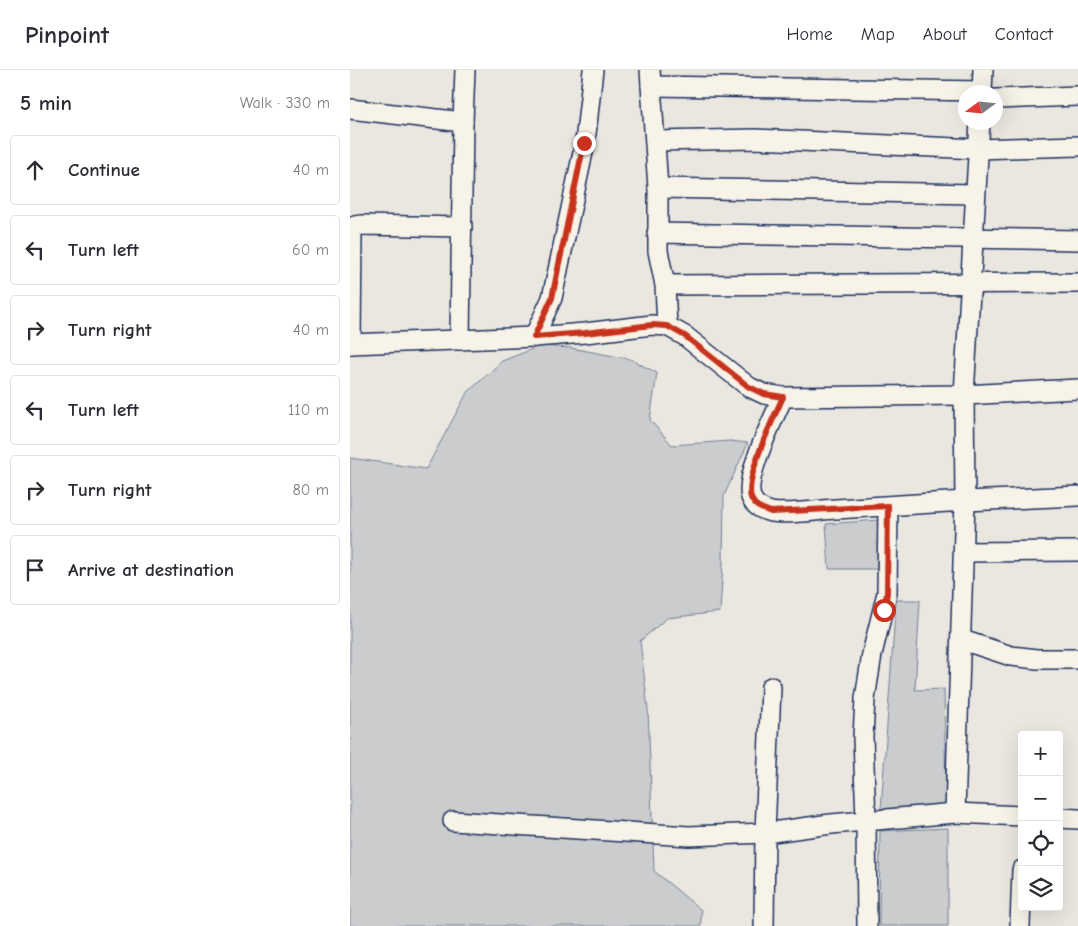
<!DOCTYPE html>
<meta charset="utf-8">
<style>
body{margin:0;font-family:"Comic Neue",sans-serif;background:#f2f2f3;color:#2b2b33}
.controls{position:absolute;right:15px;bottom:15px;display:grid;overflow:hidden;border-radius:5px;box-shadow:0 5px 20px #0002}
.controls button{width:45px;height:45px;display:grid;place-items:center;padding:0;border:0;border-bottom:1px solid #e1e1e2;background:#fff;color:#2b2b33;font:25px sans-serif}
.compass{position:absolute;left:608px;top:15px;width:45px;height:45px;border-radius:50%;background:#fff;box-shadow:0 5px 20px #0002;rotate:255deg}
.stop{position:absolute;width:15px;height:15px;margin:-11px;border:4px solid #c8321e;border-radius:50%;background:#fff}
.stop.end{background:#c8321e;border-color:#fff;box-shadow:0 1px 5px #0008}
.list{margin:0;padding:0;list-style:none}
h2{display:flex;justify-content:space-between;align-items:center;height:65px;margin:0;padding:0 20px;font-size:21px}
h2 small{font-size:16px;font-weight:400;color:#7c7c81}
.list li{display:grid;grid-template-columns:32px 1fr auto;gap:15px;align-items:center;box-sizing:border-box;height:70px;margin:0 10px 10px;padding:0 10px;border:1px solid #e1e1e2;border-radius:5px}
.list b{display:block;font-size:19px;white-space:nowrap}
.list em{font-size:16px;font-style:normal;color:#7c7c81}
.icon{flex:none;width:28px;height:28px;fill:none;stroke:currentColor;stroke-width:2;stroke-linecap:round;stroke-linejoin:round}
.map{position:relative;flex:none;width:728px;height:856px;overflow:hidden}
header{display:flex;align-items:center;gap:30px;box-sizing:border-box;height:70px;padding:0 25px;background:#fff;border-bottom:1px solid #e1e1e2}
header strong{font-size:24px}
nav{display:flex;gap:28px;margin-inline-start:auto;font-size:18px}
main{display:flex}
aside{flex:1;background:#fff}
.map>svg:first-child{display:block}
.green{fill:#cbcccd;stroke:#737e96}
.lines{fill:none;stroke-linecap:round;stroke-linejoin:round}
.minor-casing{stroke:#1b2f5e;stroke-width:22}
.minor{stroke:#f7f3e8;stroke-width:19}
.route{stroke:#c8321e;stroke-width:6}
</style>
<header>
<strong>Pinpoint</strong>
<nav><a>Home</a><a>Map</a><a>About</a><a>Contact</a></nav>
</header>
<main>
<aside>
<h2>5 min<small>Walk · 330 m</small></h2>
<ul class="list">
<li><svg class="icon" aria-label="ahead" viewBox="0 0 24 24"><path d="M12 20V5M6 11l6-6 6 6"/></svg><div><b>Continue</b></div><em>40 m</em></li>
<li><svg class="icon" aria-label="left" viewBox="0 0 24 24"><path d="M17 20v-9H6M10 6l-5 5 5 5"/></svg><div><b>Turn left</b></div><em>60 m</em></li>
<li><svg class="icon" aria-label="right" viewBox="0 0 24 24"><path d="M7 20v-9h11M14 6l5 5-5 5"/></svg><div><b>Turn right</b></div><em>40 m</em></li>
<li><svg class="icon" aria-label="left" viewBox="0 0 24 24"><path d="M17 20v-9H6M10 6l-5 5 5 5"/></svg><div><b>Turn left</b></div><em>110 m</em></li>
<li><svg class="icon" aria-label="right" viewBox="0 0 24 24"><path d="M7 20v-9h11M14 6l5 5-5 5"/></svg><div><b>Turn right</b></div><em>80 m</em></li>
<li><svg class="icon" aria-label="arrive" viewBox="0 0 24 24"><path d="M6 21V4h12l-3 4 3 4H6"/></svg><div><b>Arrive at destination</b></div></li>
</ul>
</aside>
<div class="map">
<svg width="728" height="856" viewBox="0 0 728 856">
<rect width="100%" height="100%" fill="#eae7e0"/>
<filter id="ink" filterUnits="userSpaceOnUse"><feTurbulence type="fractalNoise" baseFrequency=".02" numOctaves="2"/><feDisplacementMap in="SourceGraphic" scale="10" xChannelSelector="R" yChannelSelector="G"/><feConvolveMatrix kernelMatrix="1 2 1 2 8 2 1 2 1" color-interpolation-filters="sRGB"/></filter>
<g filter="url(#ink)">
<g class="green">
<polygon points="190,276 221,278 280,289 307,303 300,350 322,375 380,371 398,373 374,426 373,493 370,542 317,548 290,571 298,639 304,801 351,840 351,856 0,856 0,388 76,399 117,323 152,291"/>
<polygon points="529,450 527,499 479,499 476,454"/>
<polygon points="546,530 570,530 565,620 594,619 596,734 531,739"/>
<polygon points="598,758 598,856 529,856 530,761"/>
</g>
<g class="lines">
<defs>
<g id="minor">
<polyline points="300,0 308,118 308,181 315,215 317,256"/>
<polyline points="301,16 632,21"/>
<polyline points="632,22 633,0"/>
<polyline points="646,29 728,26"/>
<polyline points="0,39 113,52"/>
<polyline points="630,52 614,325 615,431 728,426"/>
<polyline points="305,71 405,69 628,79 728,76"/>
<polyline points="308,118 625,124"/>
<polyline points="307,163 728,170"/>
<polyline points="315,215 728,213"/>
<polyline points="184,267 202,228 235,73 243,0"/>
<polyline points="110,270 113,52 115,0"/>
<polyline points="0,274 184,267 235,263 302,255 317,256 335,266 399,317 414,324 433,327 614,325 728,319"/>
<polyline points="1,274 2,161 5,156 12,155 112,157"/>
<path d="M433,327C424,347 394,407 401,427C404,436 413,440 421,442C439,445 467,440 486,439C529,436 572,434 615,431L605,743"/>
<polyline points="614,482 728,481"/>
<polyline points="612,570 661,586 687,589 728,589"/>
<polyline points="709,748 728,749"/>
<polyline points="103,751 339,766 415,763 481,754 605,743 672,746"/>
<polyline points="414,856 415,763 421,617"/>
<polyline points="517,856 516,751 513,667 515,629 522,584 537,523 538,436"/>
<polyline points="670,856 672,800"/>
</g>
</defs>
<use href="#minor" class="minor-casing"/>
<use href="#minor" class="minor"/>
</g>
</g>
<g class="lines" filter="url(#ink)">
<path class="route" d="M234,73L202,228L184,267L235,263L302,255L317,256L335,266L399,317L414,324L433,327C424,347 392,412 402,430C406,438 414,439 421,442L538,436L537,523L534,540"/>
</g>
</svg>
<div class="controls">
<button>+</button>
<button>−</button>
<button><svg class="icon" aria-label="locate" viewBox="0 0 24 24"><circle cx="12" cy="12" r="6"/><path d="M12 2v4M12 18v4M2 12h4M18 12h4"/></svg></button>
<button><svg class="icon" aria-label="layers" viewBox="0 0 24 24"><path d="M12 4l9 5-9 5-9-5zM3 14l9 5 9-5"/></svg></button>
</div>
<svg class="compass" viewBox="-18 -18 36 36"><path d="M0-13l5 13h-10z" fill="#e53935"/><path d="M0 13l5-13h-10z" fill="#7c7c81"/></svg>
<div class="stop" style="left:534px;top:540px"></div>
<div class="stop end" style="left:234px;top:73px"></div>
</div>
</main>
